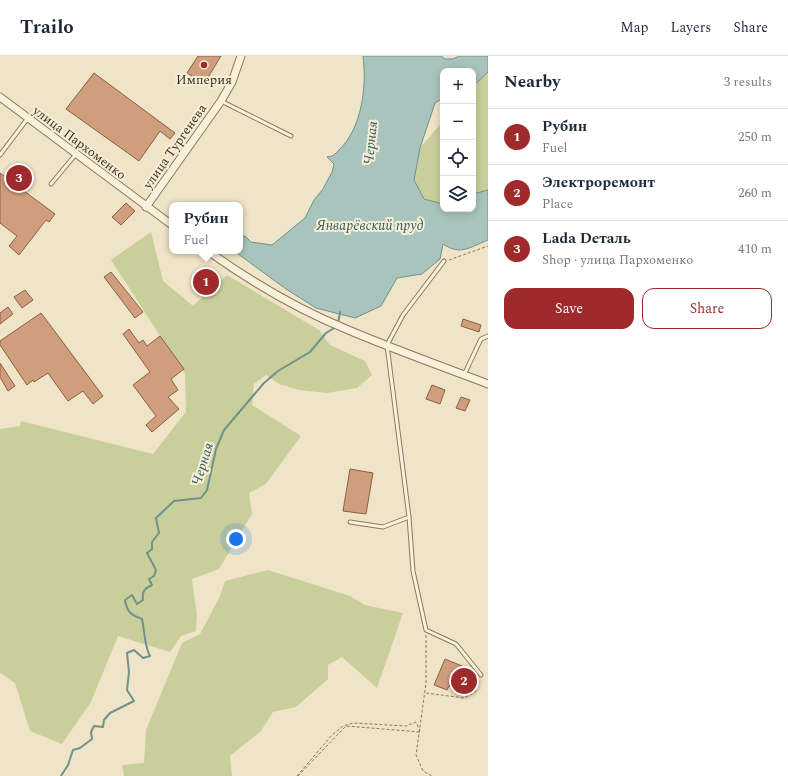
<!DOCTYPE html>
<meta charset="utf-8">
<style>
body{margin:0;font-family:Spectral,serif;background:#f6f6f7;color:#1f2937}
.controls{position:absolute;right:12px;top:12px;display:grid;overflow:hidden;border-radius:8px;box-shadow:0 2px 10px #0003}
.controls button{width:36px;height:36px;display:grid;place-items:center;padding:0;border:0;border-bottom:1px solid #e0e1e3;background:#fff;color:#1f2937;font:20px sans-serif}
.you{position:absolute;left:236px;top:483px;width:14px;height:14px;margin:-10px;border:3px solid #fff;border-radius:50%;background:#1a73e8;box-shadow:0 0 0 6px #1a73e833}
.badge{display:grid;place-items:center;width:26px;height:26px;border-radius:50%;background:#9e2a2b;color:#fff;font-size:13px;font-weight:700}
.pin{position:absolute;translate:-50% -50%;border:2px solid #fff;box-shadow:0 1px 4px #0006}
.popup{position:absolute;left:169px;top:146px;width:74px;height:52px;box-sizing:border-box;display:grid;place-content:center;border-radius:8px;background:#fff;filter:drop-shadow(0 1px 3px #0005);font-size:13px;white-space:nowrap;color:#747a83}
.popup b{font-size:15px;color:#1f2937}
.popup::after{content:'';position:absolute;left:50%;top:100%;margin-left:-8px;border:8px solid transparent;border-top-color:#fff}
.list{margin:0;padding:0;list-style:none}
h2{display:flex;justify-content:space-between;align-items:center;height:52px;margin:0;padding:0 16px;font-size:17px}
h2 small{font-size:13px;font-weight:400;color:#747a83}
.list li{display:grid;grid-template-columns:26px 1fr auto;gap:12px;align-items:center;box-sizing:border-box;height:56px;padding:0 16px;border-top:1px solid #e0e1e3}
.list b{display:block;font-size:15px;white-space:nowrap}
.list p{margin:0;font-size:13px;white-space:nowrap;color:#747a83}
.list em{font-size:13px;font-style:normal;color:#747a83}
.actions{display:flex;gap:8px;padding:12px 16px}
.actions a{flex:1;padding:9px 0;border:1px solid #9e2a2b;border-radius:12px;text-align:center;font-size:14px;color:#9e2a2b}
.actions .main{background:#9e2a2b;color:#fff}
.icon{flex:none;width:22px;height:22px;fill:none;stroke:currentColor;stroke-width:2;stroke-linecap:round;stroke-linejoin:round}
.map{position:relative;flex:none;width:488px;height:720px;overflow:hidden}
header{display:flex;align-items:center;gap:24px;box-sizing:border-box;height:56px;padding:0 20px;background:#fff;border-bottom:1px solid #e0e1e3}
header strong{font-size:19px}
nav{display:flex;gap:22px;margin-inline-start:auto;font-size:14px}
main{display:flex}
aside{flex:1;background:#fff}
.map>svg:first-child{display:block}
.green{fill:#c9cf9b}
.water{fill:#a9c4bc;stroke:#6f938a}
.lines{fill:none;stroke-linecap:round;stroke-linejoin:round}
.stream{stroke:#6f938a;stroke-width:2}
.building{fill:#cf9f7d;stroke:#8d5f41}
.service-casing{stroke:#8d765c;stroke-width:5}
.tertiary-casing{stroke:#8d765c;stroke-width:9}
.path{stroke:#8d765c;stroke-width:1;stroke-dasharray:3 2;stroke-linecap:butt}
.service{stroke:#faf1dc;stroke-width:3}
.tertiary{stroke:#faf1dc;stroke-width:7}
.poi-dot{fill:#9e2a2b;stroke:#f7eed8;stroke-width:1.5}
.labels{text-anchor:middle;stroke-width:4;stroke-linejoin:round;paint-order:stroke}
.poi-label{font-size:13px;fill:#3d2e20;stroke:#f7eed8}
.street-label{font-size:13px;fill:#3d2e20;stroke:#f7eed8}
.water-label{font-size:14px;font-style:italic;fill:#2f5d5a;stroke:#f7eed8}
</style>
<header>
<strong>Trailo</strong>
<nav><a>Map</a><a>Layers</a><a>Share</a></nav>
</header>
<main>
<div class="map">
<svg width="488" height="720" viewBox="0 0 488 720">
<rect width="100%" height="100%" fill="#f0e4c8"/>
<g class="green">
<polygon points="488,16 488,134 473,138 473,30"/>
<polygon points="443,65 443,148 442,148 424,143 414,124 420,92"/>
<polygon points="151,176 163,225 193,250 227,219 319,274 330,289 365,305 372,319 357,332 327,337 299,334 279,328 266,319 254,328 252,349 301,380 266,428 249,437 252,458 219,513 192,523 197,560 196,575 181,580 170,596 118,580 91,646 62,688 30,675 15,627 0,617 0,373 20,370 21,365 153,398 186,356 185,318 111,204"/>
<polygon points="268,514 350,540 365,549 403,557 377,632 342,601 328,609 328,623 296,651 273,656 261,675 230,700 232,720 124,720 122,709 144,707 146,674 182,587 200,578 220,540 225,525"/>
</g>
<path class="water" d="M363,0H441L445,3H453L459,0H488V16L473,30V15H443V42L435,47L420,92L414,124L424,143L443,148V153H473V138L488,134V184C470,191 461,200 443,188L440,203L422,218L397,222L381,250L355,262L316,252L286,233L234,195H240V180H245L251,186L272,189L305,162L314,144L323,133L332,116L334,108L327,101C334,100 335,98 339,94C362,72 367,30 363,0Z"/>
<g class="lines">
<g class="stream">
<polyline points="338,268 340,256"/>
<path d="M61,720L68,709L73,694L80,692L92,683L91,676L94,670L103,671L104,664L110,657L134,645L127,634L129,616L127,597L134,594L143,602L150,600C144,589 145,576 142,563C131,559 127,556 125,544L132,539L137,548L143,544C142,535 144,533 152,529L149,523L154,520L156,514L147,497L152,493V486L159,477L156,462L174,445L201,442L207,434L216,393L224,374L264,327L278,315L310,296L326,277L336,271"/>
</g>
</g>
<g class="building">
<polygon points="198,0 221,0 204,28 187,17"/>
<polygon points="94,17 175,77 170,83 160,75 139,105 66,53"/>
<polygon points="14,112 32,126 24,135 55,158 49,166 46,164 19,199 9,190 17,180 0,167 0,117 7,122"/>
<polygon points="126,147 135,155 121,169 112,161"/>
<polygon points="111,216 143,256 135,262 104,221"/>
<polygon points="25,234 33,244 22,252 14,241"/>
<polygon points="8,251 13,258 0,268 0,257"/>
<polygon points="41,257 103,340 93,348 83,335 68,345 48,317 34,326 33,324 27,329 0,289 0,285"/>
<polygon points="463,263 481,269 479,276 461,270"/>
<polygon points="129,273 139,287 143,284 147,290 160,280 184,313 171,323 178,334 168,341 179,353 152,376 146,369 156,360 133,329 150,316 123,278"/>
<polygon points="0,307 15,330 8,335 0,321"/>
<polygon points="432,329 445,334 440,348 426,343"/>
<polygon points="461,341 470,344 465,355 456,352"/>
<polygon points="350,413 373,417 366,458 343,455"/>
<polygon points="445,603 462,610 461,613 474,618 466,637 449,630 447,634 434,629"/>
</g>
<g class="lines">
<defs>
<g id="service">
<polyline points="221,45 291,80"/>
<polyline points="0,99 28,62"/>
<polyline points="51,128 76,98"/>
<polyline points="444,205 403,259 387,289 409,461 413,515 426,574 456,588 481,619"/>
<polyline points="464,319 481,283 488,280"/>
<polyline points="350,466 383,471 409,461"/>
</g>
<g id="tertiary">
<polyline points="0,41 172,169"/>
<polyline points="146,151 221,45 232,26 241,0"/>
<path d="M208,195C250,225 297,253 346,273C393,293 441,310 488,328"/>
</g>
</defs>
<use href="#service" class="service-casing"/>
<use href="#tertiary" class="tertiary-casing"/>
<g class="path">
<polyline points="449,204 488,190"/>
<polyline points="426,579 426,627 416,699 423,715 432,720"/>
<polyline points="426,637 464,642 475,636 479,623"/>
<polyline points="297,720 332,679 343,670 353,667 406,670 416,666 420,675"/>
<polyline points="298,720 346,670 420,676"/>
</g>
<use href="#service" class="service"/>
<use href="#tertiary" class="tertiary"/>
</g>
<circle class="poi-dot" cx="204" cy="9" r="4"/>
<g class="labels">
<g class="poi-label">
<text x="204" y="28">Империя</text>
</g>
<g class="street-label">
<text transform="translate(80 86) rotate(37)" y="5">улица Пархоменко</text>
<text transform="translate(174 90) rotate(-55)" y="5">улица Тургенева</text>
</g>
<g class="water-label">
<text transform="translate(370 87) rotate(-84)" y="5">Черная</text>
<text x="370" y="174">Январёвский пруд</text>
<text transform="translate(202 408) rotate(-73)" y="5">Черная</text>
</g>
</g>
</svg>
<div class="controls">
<button>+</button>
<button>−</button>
<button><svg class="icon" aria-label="locate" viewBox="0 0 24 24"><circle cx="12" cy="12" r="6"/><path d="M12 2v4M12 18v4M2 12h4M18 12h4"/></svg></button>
<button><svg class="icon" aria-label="layers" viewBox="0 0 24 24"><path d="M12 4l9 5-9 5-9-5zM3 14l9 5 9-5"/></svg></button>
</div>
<div class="you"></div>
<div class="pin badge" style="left:206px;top:226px">1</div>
<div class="popup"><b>Рубин</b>Fuel</div>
<div class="pin badge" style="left:464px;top:625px">2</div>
<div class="pin badge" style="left:19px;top:122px">3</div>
</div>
<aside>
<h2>Nearby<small>3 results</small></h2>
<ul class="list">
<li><span class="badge">1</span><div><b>Рубин</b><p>Fuel</p></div><em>250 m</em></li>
<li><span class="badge">2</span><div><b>Электроремонт</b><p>Place</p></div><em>260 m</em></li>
<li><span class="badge">3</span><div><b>Lada Dеталь</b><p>Shop · улица Пархоменко</p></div><em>410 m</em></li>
</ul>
<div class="actions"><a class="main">Save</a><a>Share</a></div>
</aside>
</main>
